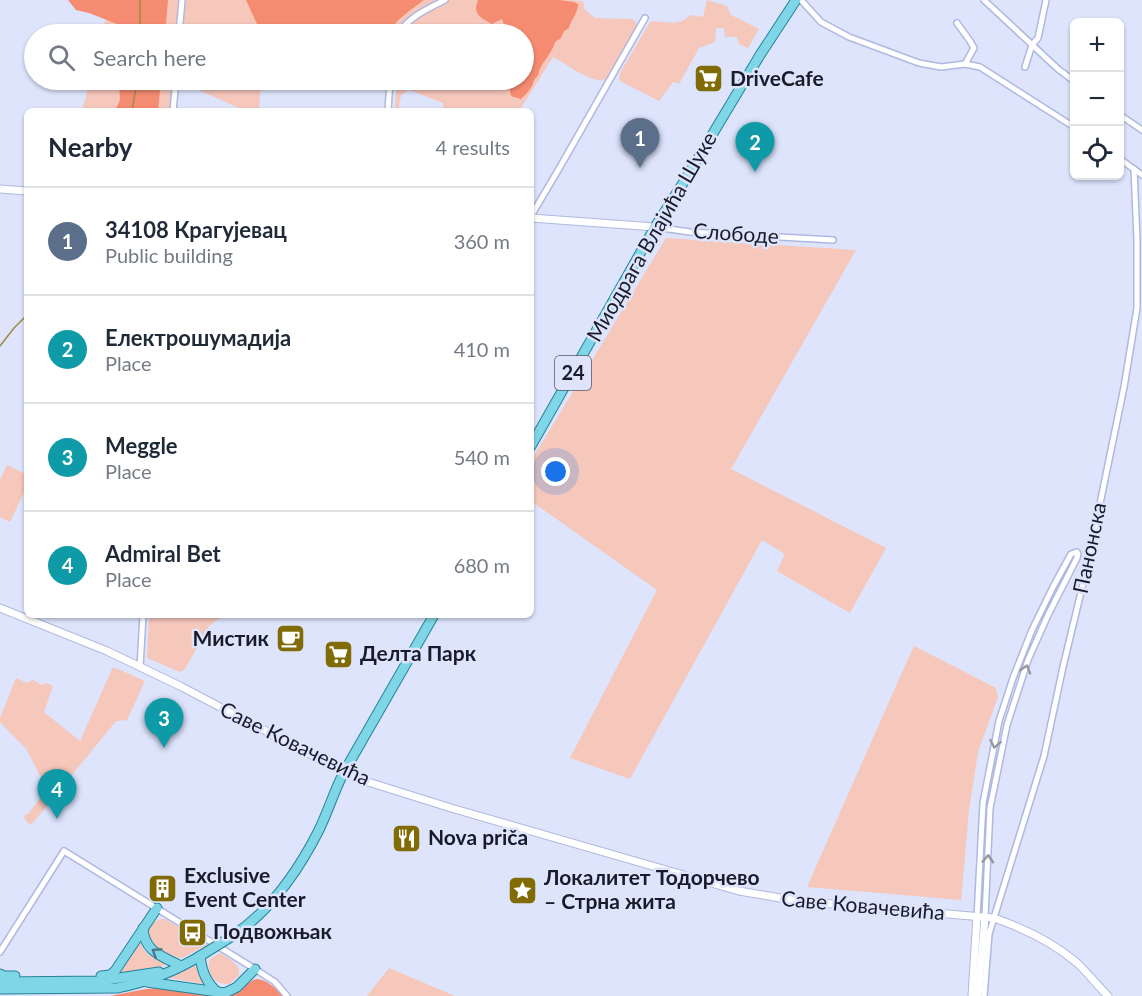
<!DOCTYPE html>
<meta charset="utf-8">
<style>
body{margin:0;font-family:Lato,sans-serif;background:#f6f6f7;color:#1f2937}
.controls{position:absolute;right:18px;top:18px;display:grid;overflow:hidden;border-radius:9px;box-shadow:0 2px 4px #0004}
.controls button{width:54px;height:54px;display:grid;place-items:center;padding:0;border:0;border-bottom:2px solid #e0e1e3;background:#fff;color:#1f2937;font:30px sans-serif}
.you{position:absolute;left:556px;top:472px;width:21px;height:21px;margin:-15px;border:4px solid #fff;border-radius:50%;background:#1a73e8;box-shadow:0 0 0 9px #1a73e833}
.badge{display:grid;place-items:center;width:39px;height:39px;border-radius:50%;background:#7c3aed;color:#fff;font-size:20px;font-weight:700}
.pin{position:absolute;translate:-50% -50px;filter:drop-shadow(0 2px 3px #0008)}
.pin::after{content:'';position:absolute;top:32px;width:21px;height:18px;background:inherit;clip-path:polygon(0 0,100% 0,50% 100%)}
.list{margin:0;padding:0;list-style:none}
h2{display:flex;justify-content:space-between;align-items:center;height:78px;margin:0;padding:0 24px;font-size:26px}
h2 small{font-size:20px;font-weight:400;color:#747a83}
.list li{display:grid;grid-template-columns:39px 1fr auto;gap:18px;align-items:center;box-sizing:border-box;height:108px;padding:0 24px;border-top:2px solid #e0e1e3}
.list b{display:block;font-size:22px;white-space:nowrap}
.list p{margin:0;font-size:20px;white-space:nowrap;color:#747a83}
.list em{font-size:20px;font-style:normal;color:#747a83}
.icon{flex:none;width:33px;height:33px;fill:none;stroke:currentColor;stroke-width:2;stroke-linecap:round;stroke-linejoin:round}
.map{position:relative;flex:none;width:1142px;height:996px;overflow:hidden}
.search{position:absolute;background:#fff;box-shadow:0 2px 4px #0004;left:24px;top:24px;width:510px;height:66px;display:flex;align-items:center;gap:15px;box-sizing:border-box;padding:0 21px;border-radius:33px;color:#747a83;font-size:22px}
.panel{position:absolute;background:#fff;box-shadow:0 2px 4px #0004;left:24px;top:108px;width:510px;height:510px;border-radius:9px}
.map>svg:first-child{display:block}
.green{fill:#f6c7bb}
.forest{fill:#f58b71}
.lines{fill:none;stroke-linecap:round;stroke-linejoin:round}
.stream{stroke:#9f8b40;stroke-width:1.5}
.minor-casing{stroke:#afb8e0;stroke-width:8}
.tertiary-casing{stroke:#afb8e0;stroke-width:9}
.primary-casing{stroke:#24829a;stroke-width:11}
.minor{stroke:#fff;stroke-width:5}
.tertiary{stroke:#fff;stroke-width:7}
.primary{stroke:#7fd6e6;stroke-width:9}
.primary-bridge-casing{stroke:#24829a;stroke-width:11;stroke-linecap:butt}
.primary-bridge{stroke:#7fd6e6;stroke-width:9}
.oneway{stroke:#97989f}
.oneway2{stroke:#4c7888}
.labels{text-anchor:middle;stroke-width:5;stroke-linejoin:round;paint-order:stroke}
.shield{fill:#dde4fc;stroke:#535769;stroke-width:1.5}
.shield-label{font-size:20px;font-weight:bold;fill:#181b2a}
.poi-label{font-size:21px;font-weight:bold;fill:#181b2a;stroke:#dde4fc;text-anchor:start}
.street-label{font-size:21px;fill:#181b2a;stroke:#dde4fc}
</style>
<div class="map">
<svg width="1142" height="996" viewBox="0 0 1142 996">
<rect width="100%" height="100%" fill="#dde4fc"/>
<g class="green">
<path d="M110,0H569L583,1L585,10L595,18L632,19L636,22L637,26L607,80C590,83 568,65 553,57L519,111H444L443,103L409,90L401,95L398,111H395L396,90L261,80L259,111H246L187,85L172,83L170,111H81L86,98L88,80H524V34H102Z"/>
<path d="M707,0L727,6L731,15L759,29L748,48L739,44L737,37H725L724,28H716L715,42L699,48L679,84L673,82L659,101L620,81L619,79L620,73L650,22L653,21C666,22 681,26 690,15L703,17Z"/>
<polygon points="666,238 856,250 731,469 886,548 850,613 777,571 785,554 762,540 630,779 570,758 657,590 531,501 531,461"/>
<polygon points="7,465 27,475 27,486 10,522 0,517 0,480"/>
<polygon points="149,615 224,615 209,626 185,669 180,672 147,658"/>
<polygon points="914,646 996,688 998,697 978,752 969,810 961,900 807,887 904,668"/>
<polygon points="113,667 145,681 127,720 116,721 31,825 26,821 24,816 29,813 48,787 40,776 27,750 0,722 0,718 16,678 27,683 33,680 42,685 47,683 53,686 44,712 80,741"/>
<path d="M161,919H165L207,945L182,958H179L154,948C147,935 143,924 161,919Z"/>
<path d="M140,941C143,955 155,959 167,964L158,968L122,975L121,972Z"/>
<path d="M220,953C229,959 241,963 239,976L229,984C215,985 205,973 210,959Z"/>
<polygon points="198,963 198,974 204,984 169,978 169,977"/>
<polygon points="389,968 455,996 367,996"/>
</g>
<g class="forest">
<polygon points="68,0 168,0 165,34 131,34 130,24 122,26 89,13 76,10"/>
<path d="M246,0H424C411,10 395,19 389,34H257V24Z"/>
<path d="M478,0H559L574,2L578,4C578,14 571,19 569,28L564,31L561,38L555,42C552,55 540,62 538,76C533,79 534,82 532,86C529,91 525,95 521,99L511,96L508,80H524V34H507L502,19L492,24C481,18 472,14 478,0Z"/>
<polygon points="119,80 161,80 158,111 115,111 120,100"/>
<path d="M257,979C268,980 275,988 283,996H231L253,980Z"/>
<polygon points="160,988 181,990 212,996 110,996 146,989"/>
</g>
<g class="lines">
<g class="stream">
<polyline points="140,34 140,0"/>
<polyline points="132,111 137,80"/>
<polyline points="0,346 14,328 27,315"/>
</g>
<defs>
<g id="minor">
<polyline points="801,0 821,22 849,37 919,63 941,67 965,64 980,67 1074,127"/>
<polyline points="984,0 1058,69 1074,81"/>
<polyline points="957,23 970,41 974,48 965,64"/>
<polyline points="179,34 182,0"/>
<path d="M398,34C409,17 427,9 445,0"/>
<polyline points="1025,67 1032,45 1038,38 1046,0"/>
<polyline points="173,111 176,80"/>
<polyline points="388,111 390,80"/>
<polyline points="1120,115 1142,130"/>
<polyline points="1120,159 1142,175"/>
<polyline points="531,216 560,167 645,18"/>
<polyline points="655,227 690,232 833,240"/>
<polyline points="140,667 143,615"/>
<polyline points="977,917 983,803 999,721 1013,678 1032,630 1053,587 1071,554 1077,552 1078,554 1077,558 1048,615 1028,660 1007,725 990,808 985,917"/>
<polyline points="0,952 64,851 255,969 275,982 287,996"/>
<polyline points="984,996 989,934 1044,756 1063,667 1087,567 1124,387 1137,308 1137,240 1134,169"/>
</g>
<g id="tertiary">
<polyline points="0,189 27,191"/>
<polyline points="531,218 655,227"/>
<path d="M0,608L107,651L180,686L344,772L365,781L451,808L739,891L798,901L994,918C1023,928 1052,942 1076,962C1087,972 1097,985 1108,996"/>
<polyline points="972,996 977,917"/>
<polyline points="978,996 985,917"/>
</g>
<g id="primary">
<polyline points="531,446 655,227 685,180 760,55 796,0"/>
<path d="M143,928C144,952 162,956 181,966"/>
<path d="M234,935C271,910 298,871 318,832C328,812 334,791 344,772L434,615"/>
<path d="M200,956C202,972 206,982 218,993"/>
<polyline points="0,974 4,976 15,976"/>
<polyline points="101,976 110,975 115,971 157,908"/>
<polyline points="0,982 99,981 159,972"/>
<polyline points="147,982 225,993 237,987 255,969"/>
<path d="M0,989L117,988C148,982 178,970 205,953"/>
</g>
</defs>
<use href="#minor" class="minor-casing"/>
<use href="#tertiary" class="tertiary-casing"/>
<use href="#primary" class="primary-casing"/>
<use href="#minor" class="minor"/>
<use href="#tertiary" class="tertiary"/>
<use href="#primary" class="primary"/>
<defs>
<polyline id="primary-bridge" points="205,953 234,935"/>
</defs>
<use href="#primary-bridge" class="primary-bridge-casing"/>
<use href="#primary-bridge" class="primary-bridge"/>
</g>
<defs><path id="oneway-chevron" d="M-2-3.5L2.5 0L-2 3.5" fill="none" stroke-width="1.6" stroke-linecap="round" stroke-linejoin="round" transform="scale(1.5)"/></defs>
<g class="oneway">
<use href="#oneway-chevron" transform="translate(1026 669) rotate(-72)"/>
<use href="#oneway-chevron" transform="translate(995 744) rotate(101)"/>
<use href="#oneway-chevron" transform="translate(988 859) rotate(-87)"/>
</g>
<use class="oneway2" href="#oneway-chevron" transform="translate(156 952) rotate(-147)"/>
<defs>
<symbol id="supermarket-square" viewBox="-11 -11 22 22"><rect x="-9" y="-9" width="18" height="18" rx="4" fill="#816b05" stroke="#dde4fc"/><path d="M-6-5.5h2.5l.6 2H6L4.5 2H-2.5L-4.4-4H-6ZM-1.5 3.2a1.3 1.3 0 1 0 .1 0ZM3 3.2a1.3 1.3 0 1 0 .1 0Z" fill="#fff"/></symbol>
<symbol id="cafe-square" viewBox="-11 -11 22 22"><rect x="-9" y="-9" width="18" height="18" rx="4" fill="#816b05" stroke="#dde4fc"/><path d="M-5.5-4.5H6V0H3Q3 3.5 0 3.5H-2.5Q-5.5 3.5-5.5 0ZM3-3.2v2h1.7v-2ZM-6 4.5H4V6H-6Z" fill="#fff"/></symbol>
<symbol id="restaurant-square" viewBox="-11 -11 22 22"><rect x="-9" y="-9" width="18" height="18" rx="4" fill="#816b05" stroke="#dde4fc"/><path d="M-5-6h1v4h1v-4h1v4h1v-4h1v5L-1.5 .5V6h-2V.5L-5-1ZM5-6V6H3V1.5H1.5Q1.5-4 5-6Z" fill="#fff"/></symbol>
<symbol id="building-square" viewBox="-11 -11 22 22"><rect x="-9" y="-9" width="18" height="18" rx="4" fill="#816b05" stroke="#dde4fc"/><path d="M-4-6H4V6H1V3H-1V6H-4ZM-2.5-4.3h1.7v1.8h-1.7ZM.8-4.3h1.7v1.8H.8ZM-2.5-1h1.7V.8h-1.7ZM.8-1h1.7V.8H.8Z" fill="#fff"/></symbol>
<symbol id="sight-square" viewBox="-11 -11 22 22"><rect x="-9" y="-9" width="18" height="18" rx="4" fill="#816b05" stroke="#dde4fc"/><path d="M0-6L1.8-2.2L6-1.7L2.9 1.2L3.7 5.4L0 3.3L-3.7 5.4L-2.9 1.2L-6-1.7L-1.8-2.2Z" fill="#fff"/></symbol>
<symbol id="bus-square" viewBox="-11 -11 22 22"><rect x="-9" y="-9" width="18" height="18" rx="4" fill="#816b05" stroke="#dde4fc"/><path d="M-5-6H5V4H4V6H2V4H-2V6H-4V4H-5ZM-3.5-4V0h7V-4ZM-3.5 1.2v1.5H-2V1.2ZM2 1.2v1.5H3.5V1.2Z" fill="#fff"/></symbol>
</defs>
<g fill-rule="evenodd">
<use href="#supermarket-square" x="692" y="62" width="33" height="33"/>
<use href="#cafe-square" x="274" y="622" width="33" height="33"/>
<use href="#supermarket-square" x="322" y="638" width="33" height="33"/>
<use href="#restaurant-square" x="390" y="822" width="33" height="33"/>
<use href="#building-square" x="146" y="872" width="33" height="33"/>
<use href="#sight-square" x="506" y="874" width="33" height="33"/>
<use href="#bus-square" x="176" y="916" width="33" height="33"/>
</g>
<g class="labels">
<rect class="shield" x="555" y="356" width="36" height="34" rx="4.5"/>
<g class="shield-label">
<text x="573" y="380">24</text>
</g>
<g class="poi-label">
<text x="730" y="86">DriveCafe</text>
<text x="269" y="646" text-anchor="end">Мистик</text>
<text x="360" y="661">Делта Парк</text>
<text x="428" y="845">Nova priča</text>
<text x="184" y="883">Exclusive<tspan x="184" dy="24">Event Center</tspan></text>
<text x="544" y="885">Локалитет Тодорчево<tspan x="544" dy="24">– Стрна жита</tspan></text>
<text x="213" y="939">Подвожњак</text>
</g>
<g class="street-label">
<text transform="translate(736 234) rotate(4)" y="7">Слободе</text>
<text transform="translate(652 237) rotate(-60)" y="7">Миодрага Влајића Шуке</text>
<text transform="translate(1090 548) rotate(-78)" y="7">Панонска</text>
<text transform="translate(295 744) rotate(26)" y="7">Саве Ковачевића</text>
<text transform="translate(863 906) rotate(5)" y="7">Саве Ковачевића</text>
</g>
</g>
</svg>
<div class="controls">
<button>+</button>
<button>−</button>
<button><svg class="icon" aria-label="locate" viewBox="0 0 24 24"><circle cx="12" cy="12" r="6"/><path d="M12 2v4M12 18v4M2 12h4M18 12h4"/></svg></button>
</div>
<div class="you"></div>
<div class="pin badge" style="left:640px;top:168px;background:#5c6f8a">1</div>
<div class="pin badge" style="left:755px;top:172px;background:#0f9aa8">2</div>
<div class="pin badge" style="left:164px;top:748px;background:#0f9aa8">3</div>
<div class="pin badge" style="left:57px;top:819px;background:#0f9aa8">4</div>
<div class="search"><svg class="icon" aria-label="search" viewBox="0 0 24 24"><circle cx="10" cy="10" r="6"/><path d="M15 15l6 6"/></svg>Search here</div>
<section class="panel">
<h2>Nearby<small>4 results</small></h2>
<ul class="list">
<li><span class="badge" style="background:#5c6f8a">1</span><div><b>34108 Крагујевац</b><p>Public building</p></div><em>360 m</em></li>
<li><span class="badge" style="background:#0f9aa8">2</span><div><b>Електрошумадија</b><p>Place</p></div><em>410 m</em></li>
<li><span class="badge" style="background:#0f9aa8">3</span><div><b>Meggle</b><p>Place</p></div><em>540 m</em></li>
<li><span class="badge" style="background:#0f9aa8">4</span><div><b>Admiral Bet</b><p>Place</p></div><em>680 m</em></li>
</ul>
</section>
</div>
